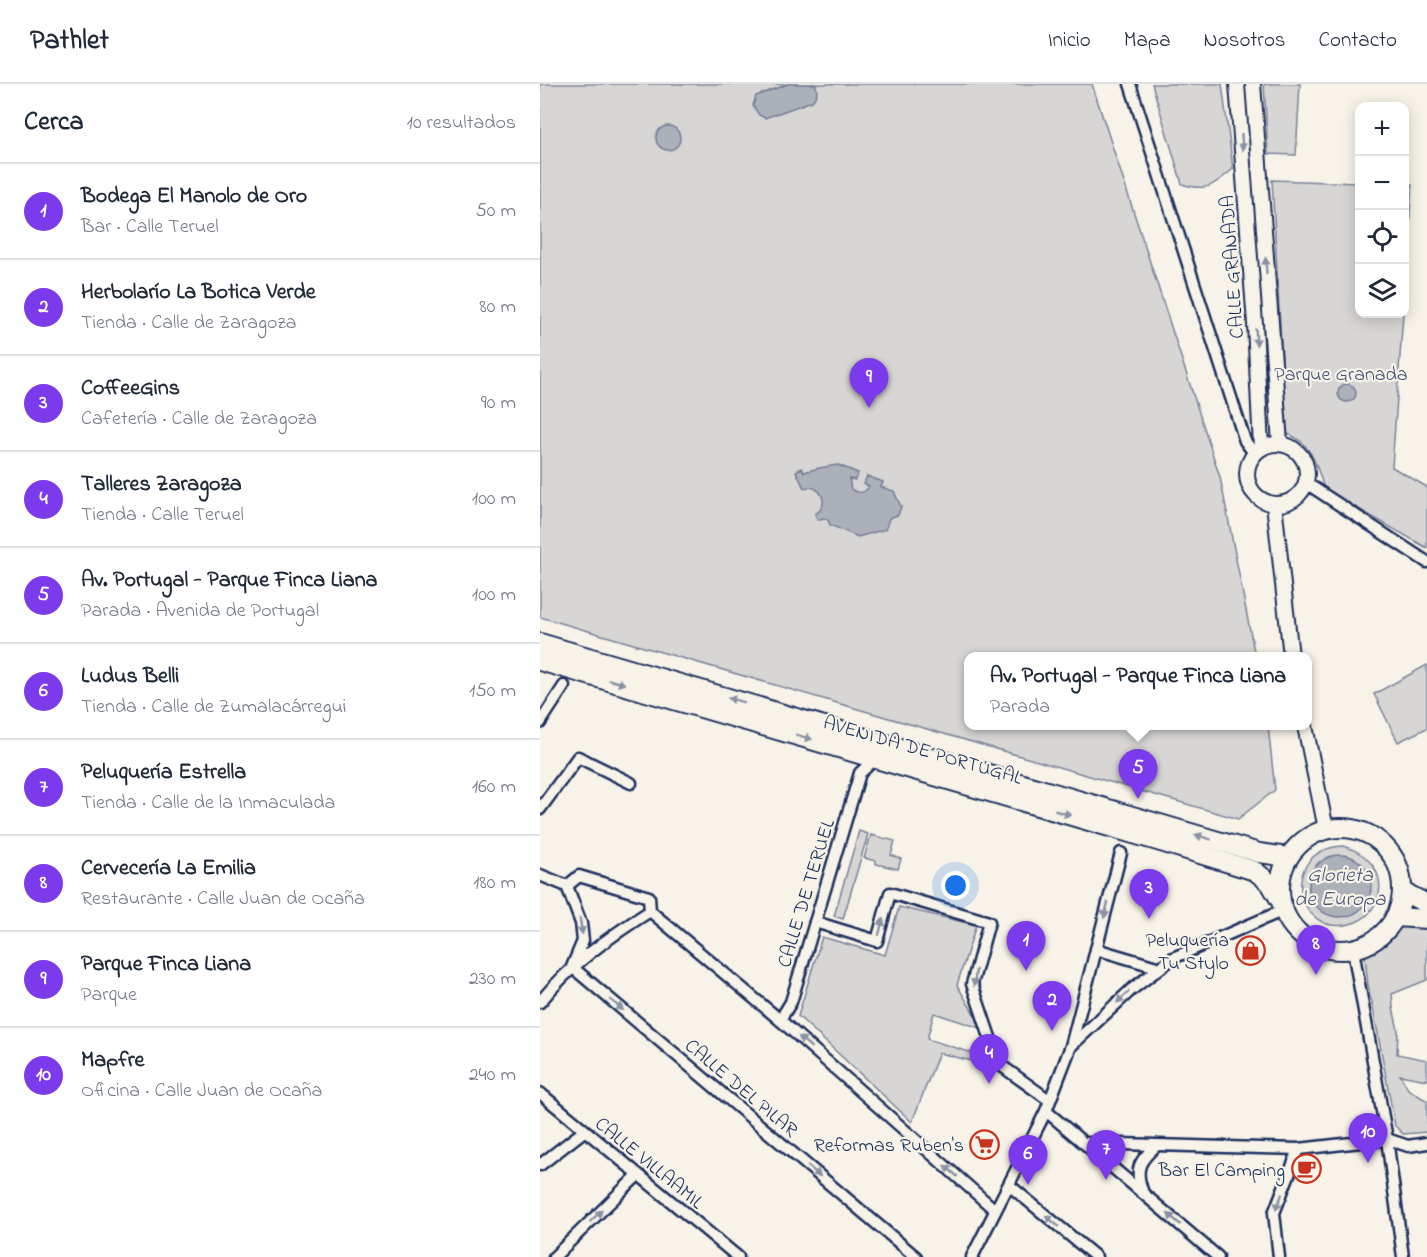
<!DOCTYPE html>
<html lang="es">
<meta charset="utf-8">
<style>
body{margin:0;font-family:"Indie Flower",sans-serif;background:#f2f2f3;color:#1f2937}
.controls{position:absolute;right:18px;top:18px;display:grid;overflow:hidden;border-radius:12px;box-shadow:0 3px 15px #0003}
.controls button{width:54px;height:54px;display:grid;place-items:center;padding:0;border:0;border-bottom:2px solid #e0e1e3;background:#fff;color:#1f2937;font:30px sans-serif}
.you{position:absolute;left:416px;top:802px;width:21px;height:21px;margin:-15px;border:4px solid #fff;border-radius:50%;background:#1a73e8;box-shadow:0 0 0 9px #1a73e833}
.badge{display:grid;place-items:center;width:39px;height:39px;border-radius:50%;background:#7c3aed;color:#fff;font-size:20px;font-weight:700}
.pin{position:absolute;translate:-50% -50px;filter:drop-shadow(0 2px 3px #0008)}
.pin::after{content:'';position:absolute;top:32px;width:21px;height:18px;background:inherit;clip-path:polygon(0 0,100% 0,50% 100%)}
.popup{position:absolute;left:424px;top:568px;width:348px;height:78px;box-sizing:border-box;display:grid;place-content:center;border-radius:12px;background:#fff;filter:drop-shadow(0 2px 4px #0005);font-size:20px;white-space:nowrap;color:#747a83}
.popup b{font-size:22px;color:#1f2937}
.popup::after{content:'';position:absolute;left:50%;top:100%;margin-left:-12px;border:12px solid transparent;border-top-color:#fff}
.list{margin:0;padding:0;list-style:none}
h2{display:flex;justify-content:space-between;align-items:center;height:78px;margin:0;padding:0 24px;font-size:26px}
h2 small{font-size:20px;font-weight:400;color:#747a83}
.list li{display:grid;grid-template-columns:39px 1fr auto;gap:18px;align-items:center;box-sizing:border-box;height:96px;padding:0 24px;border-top:2px solid #e0e1e3}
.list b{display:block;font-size:22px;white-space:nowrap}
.list p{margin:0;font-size:20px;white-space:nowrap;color:#747a83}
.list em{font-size:20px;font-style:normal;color:#747a83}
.icon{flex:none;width:33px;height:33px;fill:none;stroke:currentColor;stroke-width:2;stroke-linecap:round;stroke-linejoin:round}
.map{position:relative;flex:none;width:887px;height:1173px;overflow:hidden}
header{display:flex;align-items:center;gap:36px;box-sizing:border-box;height:84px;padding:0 30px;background:#fff;border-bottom:2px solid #e0e1e3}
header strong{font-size:28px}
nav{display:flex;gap:33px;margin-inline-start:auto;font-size:21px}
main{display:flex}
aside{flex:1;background:#fff}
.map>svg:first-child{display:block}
.green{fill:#d7d6d4;stroke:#798299;stroke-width:1.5;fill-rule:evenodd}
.water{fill:#acb0b9;stroke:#727c95;stroke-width:1.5}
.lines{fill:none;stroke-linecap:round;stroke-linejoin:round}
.minor-casing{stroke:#1b2f5e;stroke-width:15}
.tertiary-casing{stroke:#1b2f5e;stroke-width:18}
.primary-casing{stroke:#1b2f5e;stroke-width:22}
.minor{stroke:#f7f3e8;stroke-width:10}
.tertiary{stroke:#f7f3e8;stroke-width:14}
.primary{stroke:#f7f3e8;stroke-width:18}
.oneway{fill:#8991a3}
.labels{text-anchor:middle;stroke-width:4.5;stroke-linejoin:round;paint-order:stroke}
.street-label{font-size:20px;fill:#1b2f5e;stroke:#f7f3e8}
.park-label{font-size:20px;fill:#415076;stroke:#f7f3e8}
.poi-label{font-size:20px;fill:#1b2f5e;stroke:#f7f3e8;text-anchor:end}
.water-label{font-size:21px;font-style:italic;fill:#465679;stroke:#f7f3e8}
</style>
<header>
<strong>Pathlet</strong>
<nav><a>Inicio</a><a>Mapa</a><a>Nosotros</a><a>Contacto</a></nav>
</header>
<main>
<aside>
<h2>Cerca<small>10 resultados</small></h2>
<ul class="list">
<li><span class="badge">1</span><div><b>Bodega El Manolo de Oro</b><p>Bar · Calle Teruel</p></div><em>50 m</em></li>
<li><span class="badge">2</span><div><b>Herbolarío La Botica Verde</b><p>Tienda · Calle de Zaragoza</p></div><em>80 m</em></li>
<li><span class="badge">3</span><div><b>CoffeeGins</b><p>Cafetería · Calle de Zaragoza</p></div><em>90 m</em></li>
<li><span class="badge">4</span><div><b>Talleres Zaragoza</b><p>Tienda · Calle Teruel</p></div><em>100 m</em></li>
<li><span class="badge">5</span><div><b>Av. Portugal - Parque Finca Liana</b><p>Parada · Avenida de Portugal</p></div><em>100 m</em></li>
<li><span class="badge">6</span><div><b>Ludus Belli</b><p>Tienda · Calle de Zumalacárregui</p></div><em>150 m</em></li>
<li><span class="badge">7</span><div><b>Peluquería Estrella</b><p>Tienda · Calle de la Inmaculada</p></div><em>160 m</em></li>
<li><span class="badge">8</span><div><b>Cervecería La Emilia</b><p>Restaurante · Calle Juan de Ocaña</p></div><em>180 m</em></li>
<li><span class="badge">9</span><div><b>Parque Finca Liana</b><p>Parque</p></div><em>230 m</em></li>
<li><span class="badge">10</span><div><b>Mapfre</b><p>Oficina · Calle Juan de Ocaña</p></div><em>240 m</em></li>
</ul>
</aside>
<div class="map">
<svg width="887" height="1173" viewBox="0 0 887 1173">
<rect width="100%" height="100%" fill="#f7f3e8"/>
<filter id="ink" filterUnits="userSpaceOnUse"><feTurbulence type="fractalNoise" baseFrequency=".0167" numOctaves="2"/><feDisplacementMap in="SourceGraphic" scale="12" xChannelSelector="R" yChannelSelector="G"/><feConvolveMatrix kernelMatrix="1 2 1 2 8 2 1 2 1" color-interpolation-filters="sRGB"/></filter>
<g filter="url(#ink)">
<g class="green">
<polygon points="0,0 552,0 680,393 715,572 428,572 428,642 728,642 735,706 698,735 0,533"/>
<path d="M612,0H682L693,85C673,102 667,108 642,100Z"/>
<polygon points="724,0 760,0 756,71 728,70"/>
<path d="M732,96L819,99L820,230H863L852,383L887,403V464L784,405C777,381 771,358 746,349Z"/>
<polygon points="865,101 872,101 865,204 864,101"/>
<polygon points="887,581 887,644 858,658 834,610"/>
<polygon points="319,747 328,750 303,835 294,832"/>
<polygon points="331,751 355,757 351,771 361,775 358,785 336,780 336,777 324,774"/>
<path d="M803,762C835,771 852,801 829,829C824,835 817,838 810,840C755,854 737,766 803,762ZM779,778L831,806L828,816L822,824L769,806C769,794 772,787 779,778Z"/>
<polygon points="359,823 436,841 417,901 443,945 394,929 387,955 439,971 436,978 399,969 372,1038 258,932 282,853 345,871"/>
<polygon points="863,839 887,843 887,896 852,910 853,924 858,946 857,970 887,976 887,996 860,991 868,1005 887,1017 887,1048 863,1050 855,1042 835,934 828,901 825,873 835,861"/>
</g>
<g class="water">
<path d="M248,0H275C279,7 277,12 272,17L225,34L219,31L213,22L216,12Z"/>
<circle cx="128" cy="54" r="12"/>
<circle cx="807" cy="309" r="9"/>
<path d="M298,381L318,389L315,396L309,395L311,405C318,410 325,410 329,402L324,400L327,392L343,398L341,403L354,407L361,423L358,431L349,434L346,445L318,453L290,441L288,436L283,434L278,436L275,430C291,421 281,399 264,404L256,387L262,384L264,388L279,384Z"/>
<circle cx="800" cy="802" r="31"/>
</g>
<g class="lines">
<defs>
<g id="minor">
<polyline points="590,0 705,357 714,369"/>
<polyline points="766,399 887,478"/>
<polyline points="0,639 24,602"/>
<polyline points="0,725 38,673 91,699"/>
<polyline points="0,791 27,802 39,792 109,813 110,827"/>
<polyline points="27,802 41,839 43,857 32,883 376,1173"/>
<polyline points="110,827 240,936 455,1126"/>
<polyline points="275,838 337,857 350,809 449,838 432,900 459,980 509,1016"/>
<polyline points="556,865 620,884"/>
<polyline points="813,866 847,1055 863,1173"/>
<path d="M0,918C31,880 69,853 110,827"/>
<polyline points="240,936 251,918 320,689 336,674"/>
<polyline points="532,961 591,906 633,874 744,826"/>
<polyline points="0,1009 198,1173"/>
<polyline points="506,1027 678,1173"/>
<polyline points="545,1059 759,1065 847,1055 868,1062 887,1059"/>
<polyline points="0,1081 44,1047"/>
<polyline points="469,1101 556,1173"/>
<path d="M602,1106C594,1084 600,1076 617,1061"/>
<polyline points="14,1173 98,1091"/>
<polyline points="432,1173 506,1027 531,962 581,769"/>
<polyline points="739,1173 734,1129 759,1065"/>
</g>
<g id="tertiary">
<polyline points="697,0 715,240 721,364"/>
<polyline points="713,0 740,359"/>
<circle cx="737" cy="390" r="30"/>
<polyline points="734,420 751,572"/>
<polyline points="765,642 786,745"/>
</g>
<g id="primary">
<polyline points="0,559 719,769 748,773"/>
<polyline points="0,577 621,758 715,787 730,799 740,816"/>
<circle cx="801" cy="805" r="61"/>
<polyline points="862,807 887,820"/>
<polyline points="855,833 887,835"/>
</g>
</defs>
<use href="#minor" class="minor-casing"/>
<use href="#tertiary" class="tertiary-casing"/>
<use href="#primary" class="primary-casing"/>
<use href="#minor" class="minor"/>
<use href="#tertiary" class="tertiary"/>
<use href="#primary" class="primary"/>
</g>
<defs><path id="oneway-solid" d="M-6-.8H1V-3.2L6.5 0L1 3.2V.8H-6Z" transform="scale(1.5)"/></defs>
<g class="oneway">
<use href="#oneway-solid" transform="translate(702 58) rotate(86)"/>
<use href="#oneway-solid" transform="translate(726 182) rotate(-94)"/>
<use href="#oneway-solid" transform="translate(716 253) rotate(88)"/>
<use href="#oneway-solid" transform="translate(77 598) rotate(16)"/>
<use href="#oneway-solid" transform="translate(196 616) rotate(-164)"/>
<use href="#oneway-solid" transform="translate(264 653) rotate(16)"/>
<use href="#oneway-solid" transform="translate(523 729) rotate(16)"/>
<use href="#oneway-solid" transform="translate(663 753) rotate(-163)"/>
<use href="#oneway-solid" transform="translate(566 826) rotate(105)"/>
<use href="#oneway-solid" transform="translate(41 842) rotate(81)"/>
<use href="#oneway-solid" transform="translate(341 843) rotate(-75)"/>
<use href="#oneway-solid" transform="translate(435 894) rotate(97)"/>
<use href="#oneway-solid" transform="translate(583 913) rotate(137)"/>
<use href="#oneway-solid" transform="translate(77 921) rotate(40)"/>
<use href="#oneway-solid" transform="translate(265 958) rotate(-139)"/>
<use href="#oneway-solid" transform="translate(274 1087) rotate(40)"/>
<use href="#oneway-solid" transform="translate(411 1087) rotate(-139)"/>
<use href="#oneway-solid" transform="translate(739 1118) rotate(111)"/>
<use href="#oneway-solid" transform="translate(56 1132) rotate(-44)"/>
<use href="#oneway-solid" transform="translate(634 1135) rotate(-139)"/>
<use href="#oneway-solid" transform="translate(512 1137) rotate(-140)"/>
</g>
</g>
<defs>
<symbol id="shop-ring" viewBox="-11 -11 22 22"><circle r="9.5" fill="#f7f3e8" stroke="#c8321e" stroke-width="1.5"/><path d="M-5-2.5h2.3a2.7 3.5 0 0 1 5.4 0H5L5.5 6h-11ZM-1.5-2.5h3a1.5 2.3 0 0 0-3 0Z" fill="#c8321e"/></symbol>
<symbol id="supermarket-ring" viewBox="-11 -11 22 22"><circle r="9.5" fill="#f7f3e8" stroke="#c8321e" stroke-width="1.5"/><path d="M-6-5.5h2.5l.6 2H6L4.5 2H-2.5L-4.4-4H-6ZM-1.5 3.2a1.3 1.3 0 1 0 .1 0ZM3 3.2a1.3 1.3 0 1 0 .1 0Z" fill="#c8321e"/></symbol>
<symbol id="cafe-ring" viewBox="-11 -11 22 22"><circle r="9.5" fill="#f7f3e8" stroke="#c8321e" stroke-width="1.5"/><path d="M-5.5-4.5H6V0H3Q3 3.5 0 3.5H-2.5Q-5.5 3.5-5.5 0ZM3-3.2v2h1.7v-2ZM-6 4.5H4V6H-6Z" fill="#c8321e"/></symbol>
</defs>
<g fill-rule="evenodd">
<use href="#shop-ring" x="694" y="850" width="33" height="33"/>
<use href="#supermarket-ring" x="428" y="1044" width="33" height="33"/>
<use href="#cafe-ring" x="750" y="1068" width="33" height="33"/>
</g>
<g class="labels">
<g class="street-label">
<text transform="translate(691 183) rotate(-94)" y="7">CALLE GRANADA</text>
<text transform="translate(383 665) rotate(16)" y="7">AVENIDA DE PORTUGAL</text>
<text transform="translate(265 809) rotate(-73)" y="7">CALLE DE TERUEL</text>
<text transform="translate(202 1003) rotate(40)" y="7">CALLE DEL PILAR</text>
<text transform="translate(110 1078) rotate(39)" y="7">CALLE VILLAAMIL</text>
</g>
<g class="park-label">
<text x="801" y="296">Parque Granada</text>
</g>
<g class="poi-label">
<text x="689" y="862">Peluquería<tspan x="689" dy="23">Tu Stylo</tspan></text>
<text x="424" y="1067">Reformas Ruben's</text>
<text x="745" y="1092">Bar El Camping</text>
</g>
<g class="water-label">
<text x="800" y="797">Glorieta<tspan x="800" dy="24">de Europa</tspan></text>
</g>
</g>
</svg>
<div class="controls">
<button>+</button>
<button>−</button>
<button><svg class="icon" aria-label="locate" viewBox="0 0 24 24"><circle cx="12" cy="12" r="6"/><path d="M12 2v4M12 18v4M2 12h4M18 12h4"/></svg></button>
<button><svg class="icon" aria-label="layers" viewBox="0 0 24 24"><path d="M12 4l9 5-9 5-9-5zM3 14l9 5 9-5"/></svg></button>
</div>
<div class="you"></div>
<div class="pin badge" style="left:486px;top:887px">1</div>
<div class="pin badge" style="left:512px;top:947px">2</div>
<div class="pin badge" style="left:609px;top:835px">3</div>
<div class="pin badge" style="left:449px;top:1000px">4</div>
<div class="pin badge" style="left:598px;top:715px">5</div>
<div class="popup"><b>Av. Portugal - Parque Finca Liana</b>Parada</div>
<div class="pin badge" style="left:488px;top:1101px">6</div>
<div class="pin badge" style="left:566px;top:1096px">7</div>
<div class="pin badge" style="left:776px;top:891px">8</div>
<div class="pin badge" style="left:329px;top:324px">9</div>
<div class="pin badge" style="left:828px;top:1079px">10</div>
</div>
</main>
